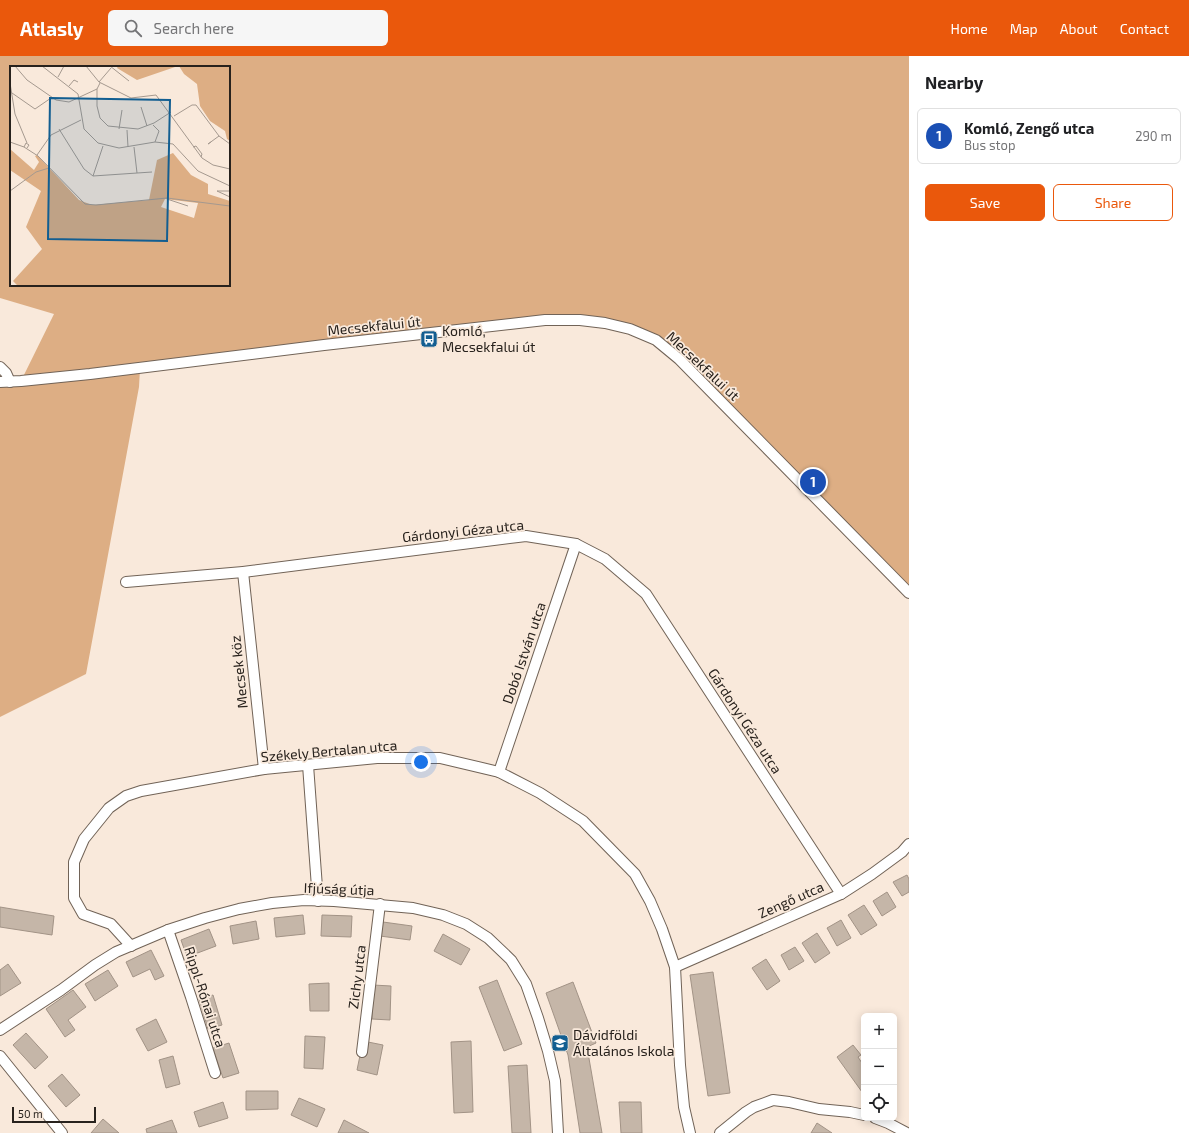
<!DOCTYPE html>
<meta charset="utf-8">
<style>
body{margin:0;font-family:"Exo 2",sans-serif;background:#f6f6f6;color:#202124}
.controls{position:absolute;right:12px;bottom:12px;display:grid;overflow:hidden;border-radius:6px;box-shadow:0 2px 10px #0003}
.controls button{width:36px;height:36px;display:grid;place-items:center;padding:0;border:0;border-bottom:1px solid #e0e0e0;background:#fff;color:#202124;font:20px sans-serif}
.scale{position:absolute;left:12px;bottom:10px;width:84px;box-sizing:border-box;padding-left:4px;border:2px solid #28221d;border-top:0;font-size:11px;line-height:14px;white-space:nowrap;color:#28221d;-webkit-text-stroke:3px #f9e9db;paint-order:stroke}
.you{position:absolute;left:421px;top:706px;width:14px;height:14px;margin:-10px;border:3px solid #fff;border-radius:50%;background:#1a73e8;box-shadow:0 0 0 6px #1a73e833}
.badge{display:grid;place-items:center;width:26px;height:26px;border-radius:50%;background:#ea580c;color:#fff;font-size:13px;font-weight:700}
.pin{position:absolute;translate:-50% -50%;border:2px solid #fff;box-shadow:0 1px 4px #0006}
.list{margin:0;padding:0;list-style:none}
h2{display:flex;justify-content:space-between;align-items:center;height:52px;margin:0;padding:0 16px;font-size:17px}
h2 small{font-size:13px;font-weight:400;color:#757577}
.list li{display:grid;grid-template-columns:26px 1fr auto;gap:12px;align-items:center;box-sizing:border-box;height:56px;margin:0 8px 8px;padding:0 8px;border:1px solid #e0e0e0;border-radius:6px}
.list b{display:block;font-size:15px;white-space:nowrap}
.list p{margin:0;font-size:13px;white-space:nowrap;color:#757577}
.list em{font-size:13px;font-style:normal;color:#757577}
.actions{display:flex;gap:8px;padding:12px 16px}
.actions a{flex:1;padding:9px 0;border:1px solid #ea580c;border-radius:6px;text-align:center;font-size:14px;color:#ea580c}
.actions .main{background:#ea580c;color:#fff}
.icon{flex:none;width:22px;height:22px;fill:none;stroke:currentColor;stroke-width:2;stroke-linecap:round;stroke-linejoin:round}
.map{position:relative;flex:none;width:909px;height:1077px;overflow:hidden}
header{display:flex;align-items:center;gap:24px;box-sizing:border-box;height:56px;padding:0 20px;background:#ea580c;color:#fff}
header strong{font-size:19px}
nav{display:flex;gap:22px;margin-inline-start:auto;font-size:14px}
.search{width:280px;height:36px;background:#f6f6f6;display:flex;align-items:center;gap:10px;box-sizing:border-box;padding:0 14px;border-radius:6px;color:#757577;font-size:15px}
main{display:flex}
aside{flex:1;background:#fff}
.map>svg:first-child{display:block}
.green{fill:#ddae84;fill-rule:evenodd}
.building{fill:#c5b6a8;stroke:#a29386}
.lines{fill:none;stroke-linecap:round;stroke-linejoin:round}
.minor-casing{stroke:#716357;stroke-width:12}
.minor{stroke:#fff;stroke-width:10}
.labels{text-anchor:middle;stroke-width:3.5;stroke-linejoin:round;paint-order:stroke}
.street-label{font-size:14px;fill:#28221d;stroke:#f9e9db}
.poi-label{font-size:14px;fill:#28221d;stroke:#f9e9db;text-anchor:start}
.inset-road{fill:none;stroke:#a5998f;stroke-width:1}
.view{fill:#125e91;fill-opacity:0.15;stroke:#125e91;stroke-width:2}
.inset-edge{fill:none;stroke:#28221d;stroke-width:2}
</style>
<header>
<strong>Atlasly</strong>
<div class="search"><svg class="icon" aria-label="search" viewBox="0 0 24 24"><circle cx="10" cy="10" r="6"/><path d="M15 15l6 6"/></svg>Search here</div>
<nav><a>Home</a><a>Map</a><a>About</a><a>Contact</a></nav>
</header>
<main>
<div class="map">
<svg width="909" height="1077" viewBox="0 0 909 1077">
<rect width="100%" height="100%" fill="#f9e9db"/>
<path class="green" d="M0,0H909V537L656,284L580,264L140,313L139,331L86,618L0,661V326L21,325L54,258L0,242ZM11,11H229V229H11Z"/>
<g class="building">
<polygon points="907,819 909,823 909,836 902,840 893,826"/>
<polygon points="887,836 896,851 882,860 873,845"/>
<polygon points="864,849 877,869 861,879 848,859"/>
<polygon points="0,851 54,860 52,879 0,871"/>
<polygon points="303,859 305,878 276,881 274,862"/>
<polygon points="322,859 352,860 351,881 321,880"/>
<polygon points="841,864 851,882 837,890 827,872"/>
<polygon points="256,865 259,883 233,888 230,870"/>
<polygon points="383,866 412,870 410,884 380,880"/>
<polygon points="209,873 216,890 187,901 181,884"/>
<polygon points="817,877 830,897 815,907 802,887"/>
<polygon points="443,878 470,893 461,909 434,895"/>
<polygon points="795,891 804,905 789,914 781,899"/>
<polygon points="151,894 164,920 155,924 150,913 133,921 126,906"/>
<polygon points="766,903 780,925 767,934 752,912"/>
<polygon points="8,908 21,927 0,940 0,914"/>
<polygon points="108,914 118,930 95,945 85,928"/>
<polygon points="713,916 730,1037 708,1040 690,919"/>
<polygon points="497,924 522,988 504,995 479,931"/>
<polygon points="573,926 596,987 587,991 602,1077 580,1077 568,999 546,937"/>
<polygon points="329,927 329,955 310,955 309,928"/>
<polygon points="373,929 391,930 390,964 372,963"/>
<polygon points="73,934 86,951 68,964 75,974 65,981 46,953"/>
<polygon points="213,939 222,969 208,973 199,943"/>
<polygon points="156,963 167,986 148,995 136,973"/>
<polygon points="26,977 48,1001 35,1013 13,989"/>
<polygon points="305,980 325,981 323,1013 304,1012"/>
<polygon points="363,985 383,989 377,1019 357,1014"/>
<polygon points="471,985 473,1056 454,1057 451,986"/>
<polygon points="229,987 239,1017 223,1022 213,992"/>
<polygon points="853,989 861,999 858,1001 864,1010 864,1035 862,1036 837,1001"/>
<polygon points="173,1000 180,1028 166,1032 159,1004"/>
<polygon points="527,1009 531,1077 512,1077 508,1010"/>
<polygon points="62,1018 80,1039 66,1051 48,1030"/>
<polygon points="246,1035 278,1035 278,1053 246,1054"/>
<polygon points="299,1042 325,1053 317,1071 291,1059"/>
<polygon points="223,1046 228,1062 199,1071 194,1056"/>
<polygon points="619,1046 641,1046 642,1077 621,1077"/>
<polygon points="103,1063 119,1077 91,1077"/>
<polygon points="172,1064 177,1077 147,1077 146,1073"/>
<polygon points="344,1064 369,1077 338,1077"/>
<polygon points="817,1067 832,1077 811,1077"/>
</g>
<g class="lines">
<defs>
<g id="minor">
<polyline points="0,311 6,317 10,326"/>
<polyline points="0,326 21,325 90,318 324,289 545,264 580,264 605,267 630,273 656,284 679,303 909,537"/>
<polyline points="243,516 264,713"/>
<polyline points="126,526 243,516 526,480 576,488 605,503 646,538 841,838"/>
<polyline points="308,709 318,845"/>
<polyline points="499,716 576,488"/>
<polyline points="168,874 191,941 215,1017"/>
<polyline points="131,890 111,868 83,858 74,842 74,806 84,783 109,752 126,740 141,735 264,713 377,702 440,702 499,716 540,737 583,765 635,818 650,845 662,873 675,911 680,1009 684,1051 690,1077"/>
<polyline points="675,911 841,838 872,818 902,796 909,788"/>
<polyline points="0,974 61,934 95,909 116,896 168,874 205,862 239,853 272,847 304,844 334,845 413,852 443,859 466,868 488,882 511,904 526,928 538,962 548,995 555,1025 558,1077"/>
<polyline points="362,996 380,848"/>
<polyline points="0,1000 62,1077"/>
<polyline points="875,1062 888,1067 907,1077"/>
<polyline points="720,1077 746,1056 754,1051 773,1044 789,1046 819,1053 850,1056 864,1059"/>
</g>
</defs>
<use href="#minor" class="minor-casing"/>
<use href="#minor" class="minor"/>
</g>
<defs>
<symbol id="bus-square" viewBox="-11 -11 22 22"><rect x="-9" y="-9" width="18" height="18" rx="4" fill="#125e91" stroke="#f9e9db"/><path d="M-5-6H5V4H4V6H2V4H-2V6H-4V4H-5ZM-3.5-4V0h7V-4ZM-3.5 1.2v1.5H-2V1.2ZM2 1.2v1.5H3.5V1.2Z" fill="#fff"/></symbol>
<symbol id="school-square" viewBox="-11 -11 22 22"><rect x="-9" y="-9" width="18" height="18" rx="4" fill="#125e91" stroke="#f9e9db"/><path d="M0-5L7-2L0 1L-7-2ZM-4 1L0 2.5L4 1V4Q0 6-4 4Z" fill="#fff"/></symbol>
</defs>
<g fill-rule="evenodd">
<use href="#bus-square" x="419" y="273" width="20" height="20"/>
<use href="#school-square" x="550" y="977" width="20" height="20"/>
</g>
<g class="labels">
<g class="street-label">
<text transform="translate(374 270) rotate(-6)" y="5">Mecsekfalui út</text>
<text transform="translate(703 310) rotate(43)" y="5">Mecsekfalui út</text>
<text transform="translate(463 475) rotate(-6)" y="5">Gárdonyi Géza utca</text>
<text transform="translate(524 597) rotate(-71)" y="5">Dobó István utca</text>
<text transform="translate(239 616) rotate(-96)" y="5">Mecsek köz</text>
<text transform="translate(745 665) rotate(57)" y="5">Gárdonyi Géza utca</text>
<text transform="translate(329 695) rotate(-5)" y="5">Székely Bertalan utca</text>
<text transform="translate(339 833) rotate(2)" y="5">Ifjúság útja</text>
<text transform="translate(791 844) rotate(-24)" y="5">Zengő utca</text>
<text transform="translate(357 921) rotate(-83)" y="5">Zichy utca</text>
<text transform="translate(205 941) rotate(72)" y="5">Rippl-Rónai utca</text>
</g>
<g class="poi-label">
<text x="442" y="280">Komló,<tspan x="442" dy="16">Mecsekfalui út</tspan></text>
<text x="573" y="984">Dávidföldi<tspan x="573" dy="16">Általános Iskola</tspan></text>
</g>
</g>
<g transform="translate(10 10)">
<rect width="220" height="220" fill="#f9e9db"/>
<path d="M108,0H168L127,14L107,2ZM169,0H220V75L217,73L215,65L200,55L190,40L187,18L174,8ZM0,83L24,104L29,96L25,90L27,89L69,134L82,139L139,134L147,94L163,87L181,109L198,118V128L220,135V220H8L3,215L32,183L16,161L31,125L0,104ZM155,133L188,137L184,152L151,141Z" fill="#ddae84" fill-rule="evenodd"/>
<path class="inset-road" d="M5,0L17,14L46,34L59,36L87,23M32,0L68,28L74,63L88,77L109,82L145,76L163,78L188,105L220,120M76,0L89,16L121,32L146,29L192,92L203,99L220,103M100,0L119,15M48,11L54,0M89,16L101,2M0,17L5,48L17,77M90,17L87,23V40L90,52L98,60L128,63L144,57L161,46M59,20L64,14L68,16M2,27L25,43L41,32M131,41L137,60M164,50L182,39H186L209,70L220,78M143,59L149,65L145,76M49,63L74,103L83,110L142,106M109,63L112,44M117,64L118,81M0,76L14,81M201,76L198,78L209,70M124,81L127,107M183,81L186,80L192,88L191,91M17,82L19,79L16,77L14,81L28,90L75,138L86,139L157,132L220,140M27,89L41,69L71,54M83,110L93,80M0,125L26,106L39,102M220,125H207L220,131M157,133L178,140"/>
<path class="view" d="M40,32L160,34L157,175L38,173Z"/>
<rect width="220" height="220" class="inset-edge"/>
</g>
</svg>
<div class="controls">
<button>+</button>
<button>−</button>
<button><svg class="icon" aria-label="locate" viewBox="0 0 24 24"><circle cx="12" cy="12" r="6"/><path d="M12 2v4M12 18v4M2 12h4M18 12h4"/></svg></button>
</div>
<div class="scale">50 m</div>
<div class="you"></div>
<div class="pin badge" style="left:813px;top:426px;background:#1a4fb4">1</div>
</div>
<aside>
<h2>Nearby<small></small></h2>
<ul class="list">
<li><span class="badge" style="background:#1a4fb4">1</span><div><b>Komló, Zengő utca</b><p>Bus stop</p></div><em>290 m</em></li>
</ul>
<div class="actions"><a class="main">Save</a><a>Share</a></div>
</aside>
</main>
